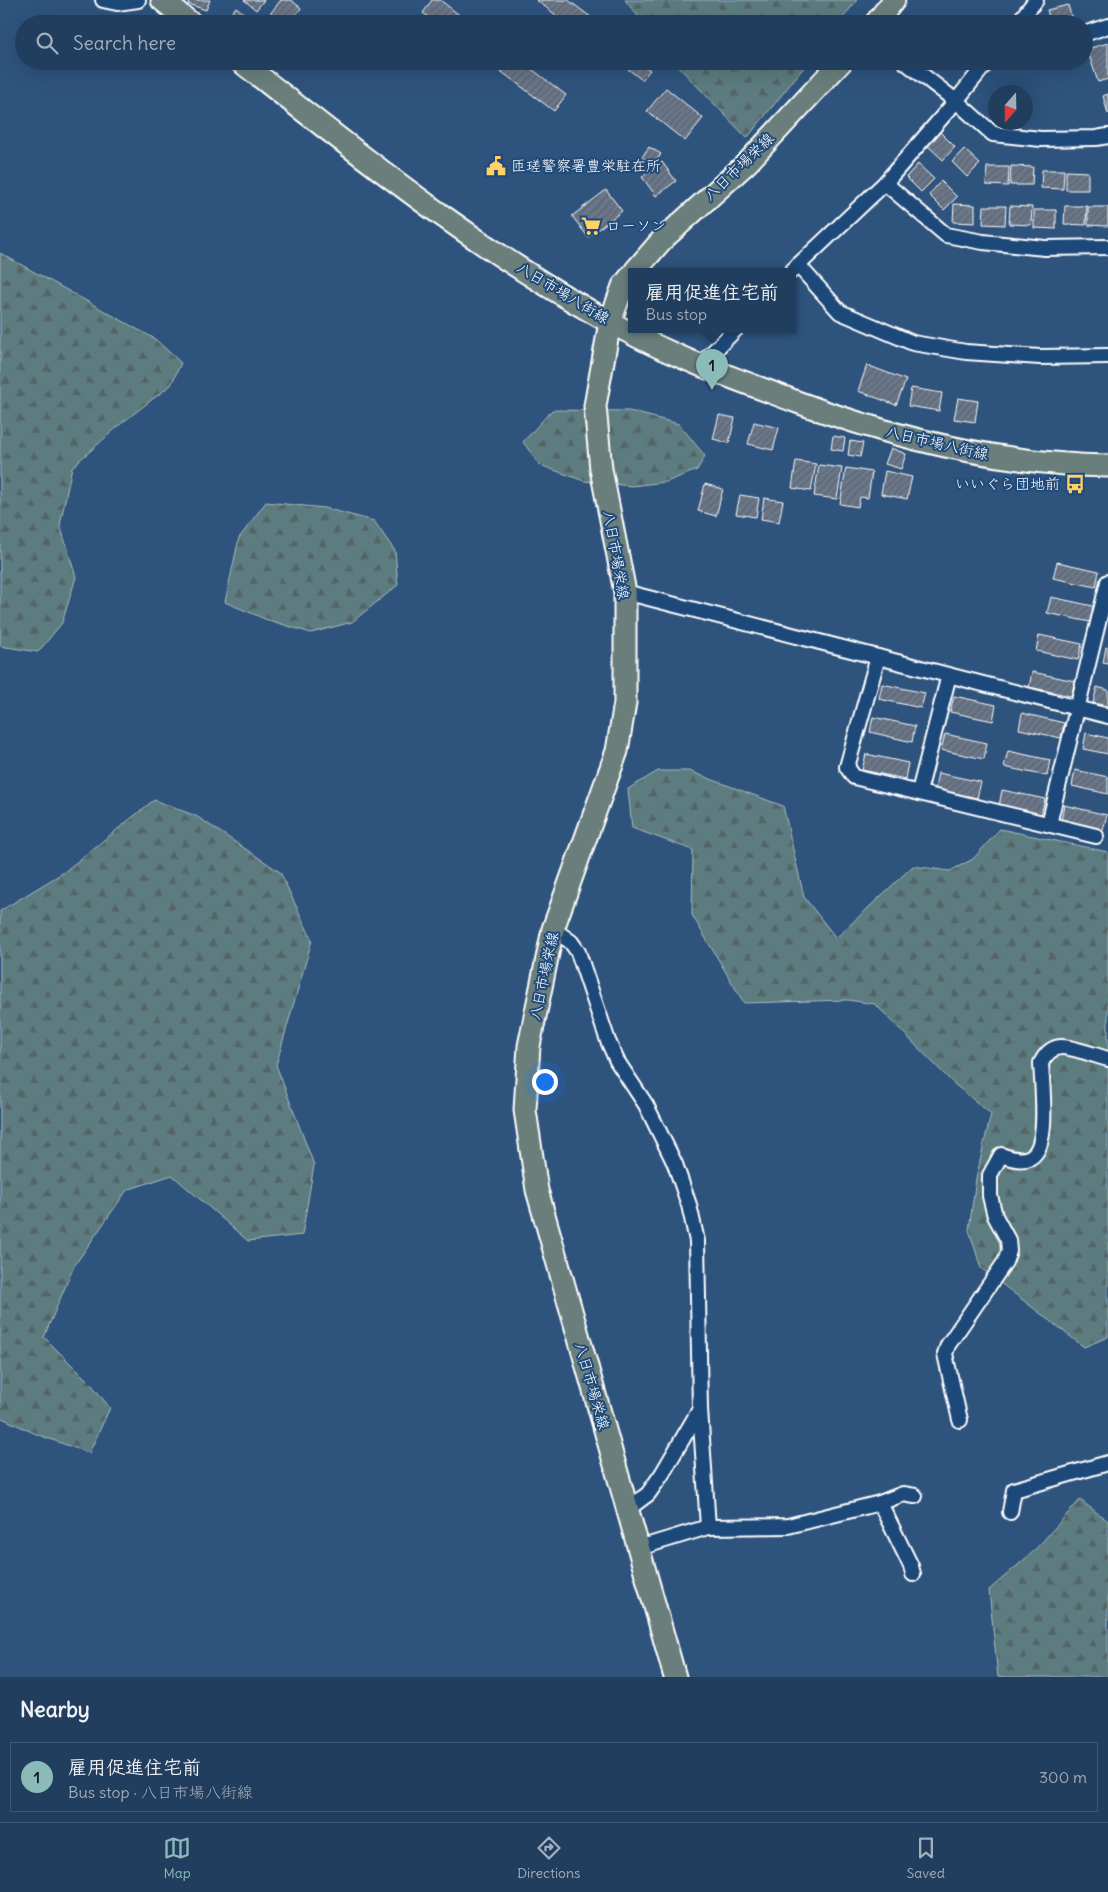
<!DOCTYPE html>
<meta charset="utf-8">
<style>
body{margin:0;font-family:Delius,"Klee One",sans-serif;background:#2e4967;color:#f1f3f6}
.compass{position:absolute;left:988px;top:85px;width:45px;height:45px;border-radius:50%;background:#223e5e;box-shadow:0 5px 20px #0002;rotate:200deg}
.you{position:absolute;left:544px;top:1081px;width:18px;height:18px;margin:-12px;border:4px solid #fff;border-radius:50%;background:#1a73e8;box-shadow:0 0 0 8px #1a73e833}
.badge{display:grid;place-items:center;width:32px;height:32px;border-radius:50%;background:#8bbbb9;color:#111;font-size:16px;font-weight:700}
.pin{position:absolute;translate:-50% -41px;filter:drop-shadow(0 1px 2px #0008)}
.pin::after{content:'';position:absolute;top:26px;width:18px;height:15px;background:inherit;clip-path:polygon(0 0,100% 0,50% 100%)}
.popup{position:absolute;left:628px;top:268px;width:168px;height:65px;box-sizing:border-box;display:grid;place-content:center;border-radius:0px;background:#223e5e;filter:drop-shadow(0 1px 4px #0005);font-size:16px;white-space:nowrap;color:#a2aebc}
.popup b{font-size:19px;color:#f1f3f6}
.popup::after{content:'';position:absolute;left:50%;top:100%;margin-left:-10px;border:10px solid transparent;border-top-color:#223e5e}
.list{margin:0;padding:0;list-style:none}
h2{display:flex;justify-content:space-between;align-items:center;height:65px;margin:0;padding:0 20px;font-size:21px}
h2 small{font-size:16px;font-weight:400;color:#a2aebc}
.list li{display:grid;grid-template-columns:32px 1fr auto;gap:15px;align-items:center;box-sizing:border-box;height:70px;margin:0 10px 10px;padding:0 10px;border:1px solid #3f5773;border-radius:0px}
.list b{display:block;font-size:19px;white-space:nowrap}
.list p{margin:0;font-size:16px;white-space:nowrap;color:#a2aebc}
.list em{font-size:16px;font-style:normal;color:#a2aebc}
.icon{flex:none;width:28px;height:28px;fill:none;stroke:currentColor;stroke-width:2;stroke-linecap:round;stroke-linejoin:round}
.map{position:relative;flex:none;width:1108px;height:1677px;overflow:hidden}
.search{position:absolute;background:#223e5e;box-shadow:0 5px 20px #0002;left:15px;right:15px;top:15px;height:55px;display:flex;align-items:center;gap:12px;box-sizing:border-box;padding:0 18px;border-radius:28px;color:#a2aebc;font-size:19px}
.sheet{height:145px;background:#223e5e}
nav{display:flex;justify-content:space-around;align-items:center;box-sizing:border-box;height:70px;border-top:1px solid #3f5773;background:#223e5e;font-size:14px;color:#a2aebc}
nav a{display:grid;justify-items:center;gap:2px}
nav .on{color:#8bbbb9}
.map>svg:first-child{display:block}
.forest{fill:url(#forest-firs);stroke:#adbdbf}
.building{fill:url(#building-hatch);stroke:#fff}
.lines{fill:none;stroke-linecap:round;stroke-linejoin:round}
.street-casing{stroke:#fff;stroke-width:18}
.primary-casing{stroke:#fff;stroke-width:25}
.street{stroke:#1f4a7a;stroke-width:14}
.primary{stroke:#6b7f7c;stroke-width:21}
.labels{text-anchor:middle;stroke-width:4;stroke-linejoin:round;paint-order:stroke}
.poi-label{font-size:15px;fill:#fff;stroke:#1f4a7a;text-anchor:start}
.street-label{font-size:15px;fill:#fff;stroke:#1f4a7a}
</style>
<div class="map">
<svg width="1108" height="1677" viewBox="0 0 1108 1677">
<defs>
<pattern id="forest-firs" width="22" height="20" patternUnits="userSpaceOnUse" patternTransform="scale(1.25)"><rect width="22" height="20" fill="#5b7b7f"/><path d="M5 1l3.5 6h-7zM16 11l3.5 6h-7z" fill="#546466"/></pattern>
<pattern id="building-hatch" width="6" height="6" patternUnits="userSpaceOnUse" patternTransform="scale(1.25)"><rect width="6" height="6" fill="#6b778a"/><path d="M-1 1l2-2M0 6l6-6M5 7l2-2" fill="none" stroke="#5c626b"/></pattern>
</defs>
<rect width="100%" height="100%" fill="#2e537d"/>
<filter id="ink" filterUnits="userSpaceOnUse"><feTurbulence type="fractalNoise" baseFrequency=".02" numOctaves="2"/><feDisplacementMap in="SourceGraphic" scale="10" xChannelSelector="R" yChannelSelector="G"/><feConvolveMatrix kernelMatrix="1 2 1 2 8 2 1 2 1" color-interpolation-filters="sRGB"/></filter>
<g filter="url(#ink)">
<g class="forest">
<polygon points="625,0 857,0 838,24 644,24"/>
<polygon points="673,61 809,61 747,138"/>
<polygon points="0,253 155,339 181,363 171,385 123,422 72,467 60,525 76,577 62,623 38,652 0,646"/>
<polygon points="552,410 629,411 679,424 705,456 697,470 666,482 631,486 584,481 540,465 523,442"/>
<polygon points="266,502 324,508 374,521 395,551 398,585 352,622 311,633 265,619 225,602 239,538"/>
<polygon points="658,771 689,771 783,806 804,897 836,938 913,866 950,871 973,859 1000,829 1108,852 1108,1337 1084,1347 981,1268 969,1230 976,1178 991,1114 953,1083 875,1004 848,1000 744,1003 692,915 693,850 632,828 628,789"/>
<polygon points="154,800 196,816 280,872 312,940 276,1065 314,1165 302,1235 248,1241 172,1175 127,1190 74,1266 44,1337 92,1385 110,1408 89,1453 36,1434 0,1417 0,911 64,872"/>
<polygon points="1080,1500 1108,1521 1108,1677 998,1677 989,1590 1033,1552"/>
</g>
<g class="building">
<polygon points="189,0 210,0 206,10 188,4"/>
<polygon points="244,0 264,0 256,10"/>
<polygon points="281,0 291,0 301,8 289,24 262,24"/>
<polygon points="432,0 440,0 471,24 438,24 423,13"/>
<polygon points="536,0 568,0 600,24 568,24"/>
<polygon points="1068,5 1073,22 1051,24 1047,10"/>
<polygon points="236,7 251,19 247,24 223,24"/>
<polygon points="1108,43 1108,79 1098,82 1087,49"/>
<polygon points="487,61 521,61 566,95 554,111"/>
<polygon points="634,61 639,61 650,70 642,80 628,69"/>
<polygon points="666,88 703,118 685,141 647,111"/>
<polygon points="1108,94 1108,114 1103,96"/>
<polygon points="940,132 955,147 943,160 927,145"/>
<polygon points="649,147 661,154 654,165 642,157"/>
<polygon points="964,149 980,164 967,177 952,162"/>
<polygon points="662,162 676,181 656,196 642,177"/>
<polygon points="918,164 934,179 921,192 906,177"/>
<polygon points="1011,166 1033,167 1032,185 1010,185"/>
<polygon points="987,167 1009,167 1008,186 986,185"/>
<polygon points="1042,170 1064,170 1063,189 1041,188"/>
<polygon points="1066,171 1088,172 1088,190 1066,190"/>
<polygon points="941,181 957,197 944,210 929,195"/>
<polygon points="606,190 622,211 588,237 572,216"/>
<polygon points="954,204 975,205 975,223 953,222"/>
<polygon points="984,206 1006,206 1005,225 983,224"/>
<polygon points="1010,206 1032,207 1031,225 1009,224"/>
<polygon points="1065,206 1087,206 1086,225 1064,224"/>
<polygon points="1088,207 1108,207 1108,226 1088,225"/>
<polygon points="1034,210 1056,210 1056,229 1034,228"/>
<polygon points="867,365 906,380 896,405 858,391"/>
<polygon points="911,388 942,393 939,411 908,406"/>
<polygon points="958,398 978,401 975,422 954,419"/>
<polygon points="719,415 735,418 729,443 713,439"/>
<polygon points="754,422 779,428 773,450 748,444"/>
<polygon points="833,436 845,438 843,451 831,449"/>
<polygon points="850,441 863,443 860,457 848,455"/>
<polygon points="891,448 906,454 901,469 885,464"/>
<polygon points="796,461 816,464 811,491 792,488"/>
<polygon points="819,465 842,468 837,499 814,496"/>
<polygon points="846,468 872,472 868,498 860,497 858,507 840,504"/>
<polygon points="885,471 912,477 907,499 881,494"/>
<polygon points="705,484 723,489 716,516 698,511"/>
<polygon points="740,495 759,498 756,517 736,514"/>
<polygon points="764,498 783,501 779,522 761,519"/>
<polygon points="1057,562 1099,571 1096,587 1053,578"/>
<polygon points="1051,597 1093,606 1090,622 1047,613"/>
<polygon points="1039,635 1082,644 1078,660 1036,651"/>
<polygon points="1106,647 1108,648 1108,664 1103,663"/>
<polygon points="1032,672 1075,681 1071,696 1029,687"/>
<polygon points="882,684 925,693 921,708 879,699"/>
<polygon points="1097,687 1108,690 1108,706 1093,703"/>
<polygon points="954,696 996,705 993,721 950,712"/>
<polygon points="1022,713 1064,723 1061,738 1019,729"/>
<polygon points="873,717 915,726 912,742 870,732"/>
<polygon points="1086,733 1108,738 1108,754 1083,749"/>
<polygon points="945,734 987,743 984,759 941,750"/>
<polygon points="1008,751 1050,760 1047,776 1004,767"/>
<polygon points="866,754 908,763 905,779 862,770"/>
<polygon points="1075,770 1108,777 1108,794 1072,786"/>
<polygon points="938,773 981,782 977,798 935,789"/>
<polygon points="1002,790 1045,799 1041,815 999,806"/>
<polygon points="1064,805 1107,815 1103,830 1061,821"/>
</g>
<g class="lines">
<defs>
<g id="street">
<polyline points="103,0 117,3 138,0"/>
<polyline points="1017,24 1036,0"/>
<polyline points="1084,34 1108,26"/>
<polyline points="904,61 956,101 993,134 1041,139 1096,138 1108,136"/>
<polyline points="885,183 946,235 983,242 1045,248 1108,247"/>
<polyline points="798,265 840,312 913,343 966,352 1040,357 1108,356"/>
<polyline points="792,271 885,183 956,101 988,61"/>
<polyline points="700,365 736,329"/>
<polyline points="625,592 1108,716"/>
<polyline points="878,657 847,767 854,777 1096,836"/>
<polyline points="919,792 949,675"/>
<polyline points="1049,824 1108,582"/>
<polyline points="553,929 571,942 578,952 608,1041 617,1061 646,1105 675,1164 689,1205 697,1241 700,1409 708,1527"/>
<path d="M960,1420L945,1354L948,1345L1005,1262L1009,1251L1008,1240L995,1216L990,1196V1175L1001,1155C1012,1159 1028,1164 1036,1152C1048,1136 1042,1083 1041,1063C1045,1055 1051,1047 1062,1047C1072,1047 1097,1056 1108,1059"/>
<polyline points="880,1503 911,1566 913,1574"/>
<polyline points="628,1509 648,1494 662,1474 700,1409"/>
<polyline points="1010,1512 1014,1490 1108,1463"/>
<polyline points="639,1548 708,1527 788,1526 880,1503 903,1494 915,1496"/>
</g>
<g id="primary">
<polyline points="162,0 192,24"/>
<polyline points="875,24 894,0"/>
<path d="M240,61C367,161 494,263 638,337C689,363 744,382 797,402C897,439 1001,464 1108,466"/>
<polyline points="635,271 661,241 747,163 842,61"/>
<polyline points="632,275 623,286 610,322 595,406 601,469 625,592 625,703 617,751 553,929 529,1046 525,1110 537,1190 675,1677"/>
</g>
</defs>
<use href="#street" class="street-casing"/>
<use href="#primary" class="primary-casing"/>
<use href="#street" class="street"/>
<use href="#primary" class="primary"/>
</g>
</g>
<defs>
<symbol id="civic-bare" viewBox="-9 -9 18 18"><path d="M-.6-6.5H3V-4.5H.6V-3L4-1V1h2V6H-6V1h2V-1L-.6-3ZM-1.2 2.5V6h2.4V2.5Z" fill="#ffd166" stroke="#1f4a7a" stroke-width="2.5" paint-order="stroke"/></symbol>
<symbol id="supermarket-bare" viewBox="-9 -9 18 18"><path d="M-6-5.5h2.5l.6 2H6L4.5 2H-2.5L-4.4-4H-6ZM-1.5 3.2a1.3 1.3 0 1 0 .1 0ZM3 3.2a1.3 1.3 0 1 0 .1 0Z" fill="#ffd166" stroke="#1f4a7a" stroke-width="2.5" paint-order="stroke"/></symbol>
<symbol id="bus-bare" viewBox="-9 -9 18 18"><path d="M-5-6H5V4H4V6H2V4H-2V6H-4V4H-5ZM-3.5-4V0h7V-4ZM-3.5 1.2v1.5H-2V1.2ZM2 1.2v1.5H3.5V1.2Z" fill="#ffd166" stroke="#1f4a7a" stroke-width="2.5" paint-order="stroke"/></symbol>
</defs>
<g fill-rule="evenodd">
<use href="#civic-bare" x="482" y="152" width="28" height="28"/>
<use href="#supermarket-bare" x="577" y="212" width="28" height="28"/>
<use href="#bus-bare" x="1061" y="470" width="28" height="28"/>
</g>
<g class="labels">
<g class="poi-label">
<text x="511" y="171">匝瑳警察署豊栄駐在所</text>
<text x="606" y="231">ローソン</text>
<text x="1060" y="489" text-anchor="end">いいぐら団地前</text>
</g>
<g class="street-label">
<text transform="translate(739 167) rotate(-44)" y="5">八日市場栄線</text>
<text transform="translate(563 293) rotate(31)" y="5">八日市場八街線</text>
<text transform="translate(937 443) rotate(13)" y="5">八日市場八街線</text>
<text transform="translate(616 555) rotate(80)" y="5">八日市場栄線</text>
<text transform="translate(544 976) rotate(-78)" y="5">八日市場栄線</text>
<text transform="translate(592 1386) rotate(74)" y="5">八日市場栄線</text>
</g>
</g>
</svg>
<svg class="compass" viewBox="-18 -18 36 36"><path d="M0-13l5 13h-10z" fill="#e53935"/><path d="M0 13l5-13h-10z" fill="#a2aebc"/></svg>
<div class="you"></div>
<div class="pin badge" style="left:712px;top:390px">1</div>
<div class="popup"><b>雇用促進住宅前</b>Bus stop</div>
<div class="search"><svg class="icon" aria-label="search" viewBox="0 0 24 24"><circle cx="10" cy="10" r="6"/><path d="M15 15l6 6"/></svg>Search here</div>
</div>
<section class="sheet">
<h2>Nearby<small></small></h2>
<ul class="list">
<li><span class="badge">1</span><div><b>雇用促進住宅前</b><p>Bus stop · 八日市場八街線</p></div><em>300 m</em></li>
</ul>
</section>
<nav>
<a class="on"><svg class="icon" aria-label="map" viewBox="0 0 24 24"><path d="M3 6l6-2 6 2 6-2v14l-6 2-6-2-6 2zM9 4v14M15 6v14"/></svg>Map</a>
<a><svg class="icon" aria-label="directions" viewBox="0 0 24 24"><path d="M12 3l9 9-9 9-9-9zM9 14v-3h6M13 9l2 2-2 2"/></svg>Directions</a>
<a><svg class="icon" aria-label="saved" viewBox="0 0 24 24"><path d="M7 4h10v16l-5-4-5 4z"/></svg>Saved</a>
</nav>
